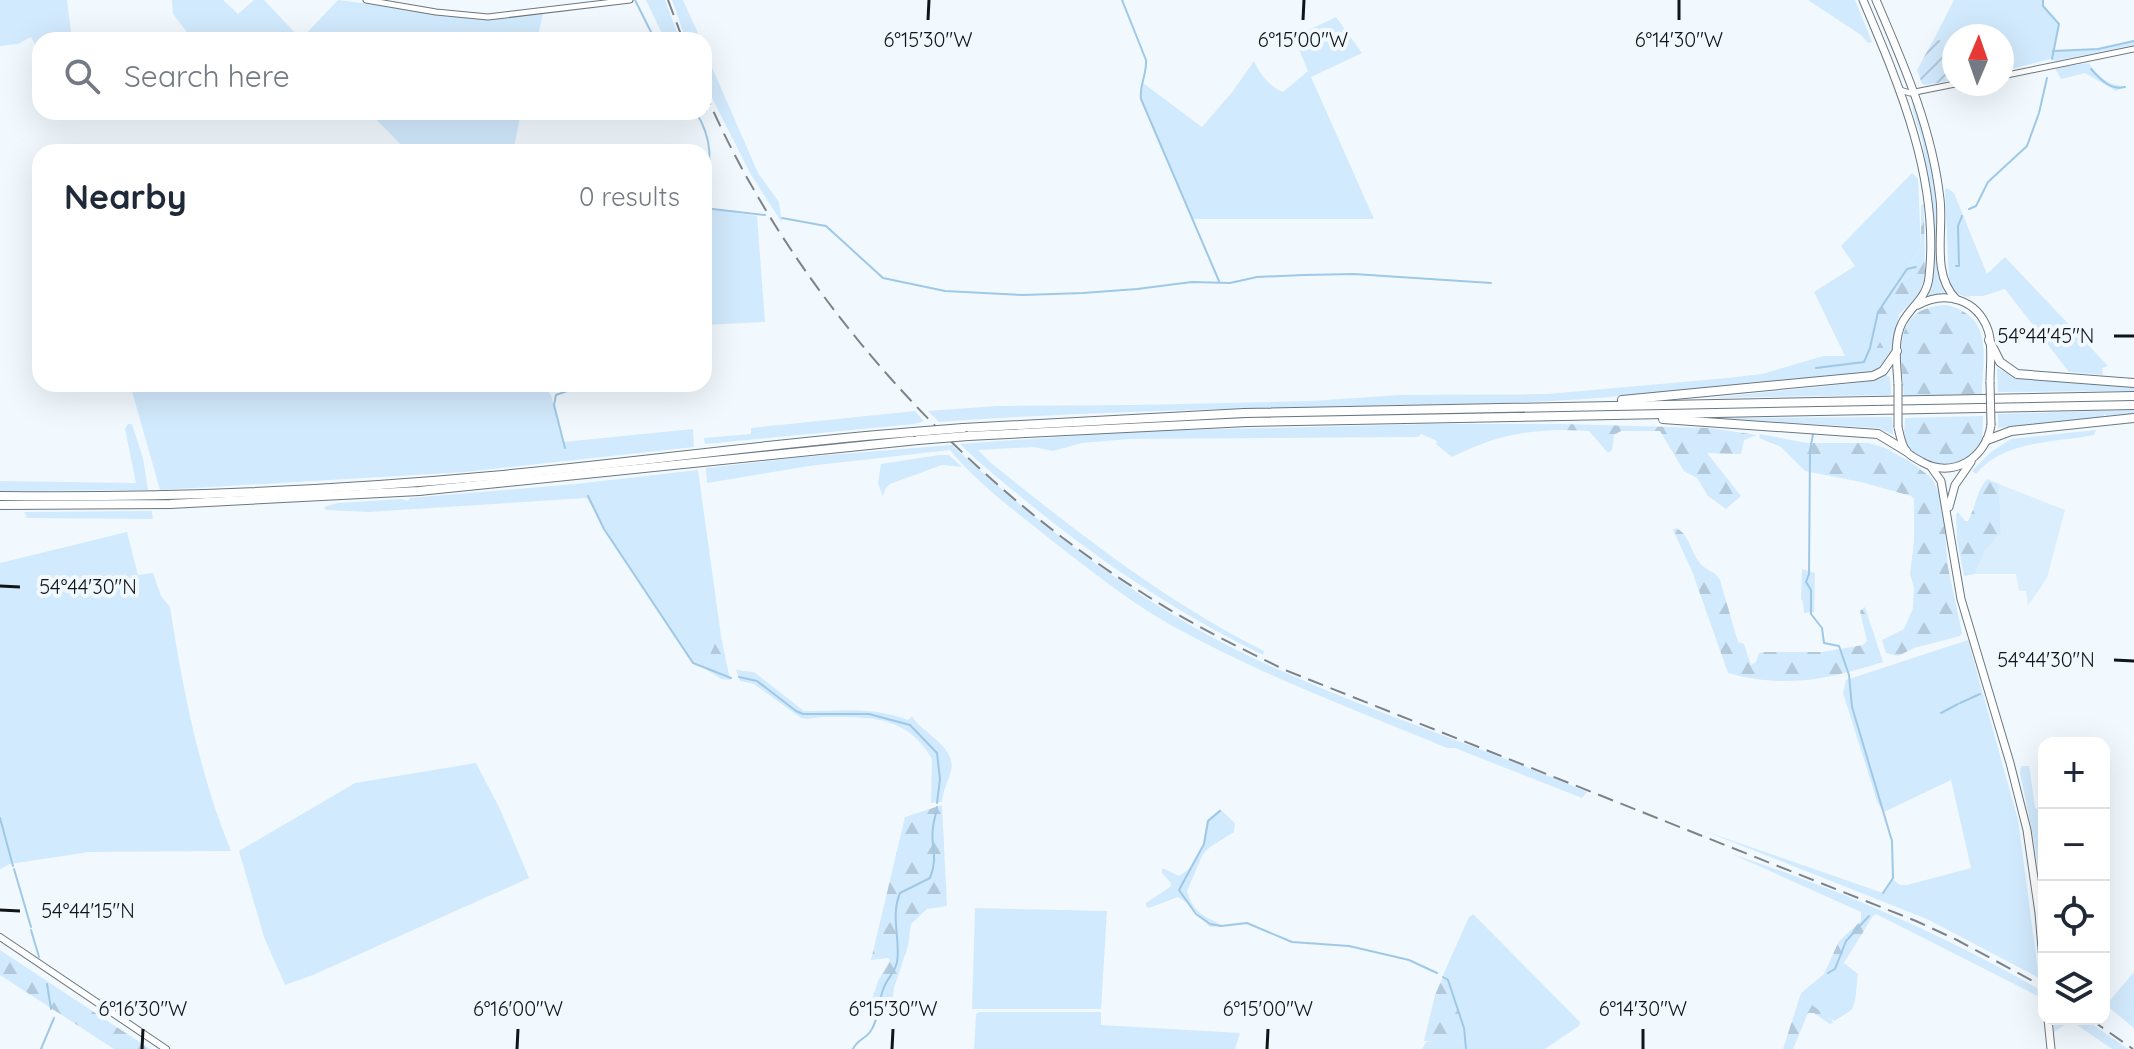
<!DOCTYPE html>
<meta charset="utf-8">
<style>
body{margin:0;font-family:Quicksand,sans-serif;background:#f6f6f7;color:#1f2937}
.controls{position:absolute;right:24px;bottom:24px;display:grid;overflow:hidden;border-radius:16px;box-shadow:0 8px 32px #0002}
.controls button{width:72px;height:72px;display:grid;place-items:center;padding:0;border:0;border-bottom:2px solid #e0e1e3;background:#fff;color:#1f2937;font:40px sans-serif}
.compass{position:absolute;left:1942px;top:24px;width:72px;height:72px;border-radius:50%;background:#fff;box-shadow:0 8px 32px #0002;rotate:2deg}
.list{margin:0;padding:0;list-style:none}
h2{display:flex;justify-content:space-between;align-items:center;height:104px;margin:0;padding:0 32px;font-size:34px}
h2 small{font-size:26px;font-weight:400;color:#747a83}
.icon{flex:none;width:44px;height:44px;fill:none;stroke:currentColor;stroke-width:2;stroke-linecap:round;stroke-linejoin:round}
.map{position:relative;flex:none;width:2134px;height:1049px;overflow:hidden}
.search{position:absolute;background:#fff;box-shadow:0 8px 32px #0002;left:32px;top:32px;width:680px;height:88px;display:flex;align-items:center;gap:20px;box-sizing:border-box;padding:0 28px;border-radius:24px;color:#747a83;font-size:30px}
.panel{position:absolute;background:#fff;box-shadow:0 8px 32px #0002;left:32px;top:144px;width:680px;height:248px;border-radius:24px}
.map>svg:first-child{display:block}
.built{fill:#dbeefd}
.grass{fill:#d2eafd}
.forest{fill:url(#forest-firs)}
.garden{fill:url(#garden-furrows)}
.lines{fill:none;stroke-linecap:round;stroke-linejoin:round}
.stream{stroke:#9fc8e7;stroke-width:2}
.tertiary-casing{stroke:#6b777f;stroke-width:7}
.primary-casing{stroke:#6b777f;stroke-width:8}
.trunk-casing{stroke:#6b777f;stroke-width:9}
.motorway-casing{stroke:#6b777f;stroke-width:10}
.tertiary{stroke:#fff;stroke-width:5}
.primary{stroke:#fff;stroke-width:6}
.trunk{stroke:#fff;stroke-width:7}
.motorway{stroke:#fff;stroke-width:8}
.rail{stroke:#7d8388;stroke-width:2;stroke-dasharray:16 8;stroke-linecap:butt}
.trunk-bridge-casing{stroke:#6b777f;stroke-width:9;stroke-linecap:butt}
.motorway-bridge-casing{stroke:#6b777f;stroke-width:10;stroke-linecap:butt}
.trunk-bridge{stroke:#fff;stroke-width:7}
.motorway-bridge{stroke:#fff;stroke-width:8}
.ticks{fill:none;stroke:#111518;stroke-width:3}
.ticks-label{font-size:20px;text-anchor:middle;fill:#111518;stroke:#f1f9ff;stroke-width:8;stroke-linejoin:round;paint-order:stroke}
</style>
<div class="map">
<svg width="2134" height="1049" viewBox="0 0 2134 1049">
<defs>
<pattern id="forest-firs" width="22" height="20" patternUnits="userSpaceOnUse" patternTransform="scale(2)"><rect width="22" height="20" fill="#d2eafd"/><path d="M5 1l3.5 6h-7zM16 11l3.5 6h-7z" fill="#b3c8d8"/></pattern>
<pattern id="garden-furrows" width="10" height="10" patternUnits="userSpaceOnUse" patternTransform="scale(2)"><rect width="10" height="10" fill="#d2eafd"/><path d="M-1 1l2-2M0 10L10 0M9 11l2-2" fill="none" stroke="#b3c8d8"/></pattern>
</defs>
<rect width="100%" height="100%" fill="#f1f9ff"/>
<polygon class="built" points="1999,484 2065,510 2047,578 2028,606 2026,591 2019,591 2016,574 1975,574 1985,550 2001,533"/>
<g class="grass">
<polygon points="0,0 67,0 72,40 40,40 40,54 31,37 18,44 0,46"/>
<polygon points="172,0 223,0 238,14 254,0 264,0 301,39 338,0 481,19 543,14 537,40 193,40 173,14"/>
<polygon points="646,0 665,0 680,40 665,40"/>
<polygon points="672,0 683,0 701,40 686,40"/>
<polygon points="1808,0 1855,0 1872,42 1868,43 1861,35"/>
<polygon points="1954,0 2043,0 2043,5 2059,24 2054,51 2098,49 2134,41 2134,45 2055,61 2051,59 2002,71 2002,36 1954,36 1954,50 1935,37"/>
<path d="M1336,17L1362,53L1311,77L1374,219H1193L1141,99L1143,83L1202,127L1233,91L1254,61C1259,73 1269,86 1283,92L1308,71L1294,37Z"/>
<polygon points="704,49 758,173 779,202 782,223 750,173 704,82"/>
<path d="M2089,63C2097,77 2111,87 2126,86L2116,91L2085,73L2061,79L2055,68Z"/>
<path d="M1913,98C1923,130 1932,162 1935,195C1939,224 1932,269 1945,294L1928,296C1941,261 1928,178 1922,140C1919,127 1910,110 1913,98Z"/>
<polygon points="369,112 521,112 513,152 408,152"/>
<path d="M1912,173L1918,179L1921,248L1878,312L1892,351L1879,368L1868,372C1748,384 1627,399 1507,403C1318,408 1128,408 939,422L928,411L996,406L1135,405L1312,401L1400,395L1548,394L1727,378L1762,374L1824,356H1845L1814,292L1855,266L1841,246Z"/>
<polygon points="1947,188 1954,193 1987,274 2005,257 2108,366 2102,368 2103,375 2069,372 2005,289 1983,296 1968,296 1972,299 1955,293 1949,281 1945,190"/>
<polygon points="710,209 757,216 765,322 704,325 704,264"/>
<polygon points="1997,368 2018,378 2134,387 2134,391 1998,392"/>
<polygon points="1886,375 1890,377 1891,395 1709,398 1865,382"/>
<polygon points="145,384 541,384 551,395 563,442 693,429 694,447 465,472 160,490 131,388"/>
<polygon points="2134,410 2134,414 2108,417 2105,414 2103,417 1998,428 1998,414"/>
<polygon points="915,411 924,421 914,424 705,444 704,438 751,434 751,428"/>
<polygon points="1892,417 1893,435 1879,428 1714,418"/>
<polygon points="128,424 132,424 143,458 148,490 0,491 0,481 136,483 125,429"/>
<path d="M1429,424H1562L1563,430C1519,431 1492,437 1452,457L1436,444L1437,441L1421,434L1418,437L1129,439L1082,443L1053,451L1033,447L978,450L991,463C1077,532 1166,602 1264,651L1263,655C1177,613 1099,561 1025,500C1003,482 980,464 960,444L1142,431Z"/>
<path d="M2096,430L2094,435C2053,443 2004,440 1976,474L1972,471L1991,452L2011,439Z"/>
<path d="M952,445C1034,520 1122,590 1221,642C1339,703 1466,740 1587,792L1582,798L1455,748H1447C1353,709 1258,674 1169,624C1124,598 1082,564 1041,532C1010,507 975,481 950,450L809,466L707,483L706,468L804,457Z"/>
<polygon points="939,455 949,455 962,467 942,465 890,484 885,489 883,497 878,483 881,464"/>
<polygon points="698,470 721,636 717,639 704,668 693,663 613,542 587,498 368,512 326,510 324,507 338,503 401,499 408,501 410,498 576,484"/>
<polygon points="152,511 153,519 25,518 27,516 24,512"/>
<path d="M127,532L138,575L153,573L161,596L170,607C183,690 199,773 231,851L89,852L10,864L0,869V563Z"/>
<polygon points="1802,569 1815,573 1814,612 1804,613 1803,601 1801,599"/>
<polygon points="1968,640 2018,820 2039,978 1927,919 1702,830 1883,893 1892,879 1900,885 1907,885 1971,868 1951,780 1884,812 1878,804 1843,693 1846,680"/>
<path d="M736,670L754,672L804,711C840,711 873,706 908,720L912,716C920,732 957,746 951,771C948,782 943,790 942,802L931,803L932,759C907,715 870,717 825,717C816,717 809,720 801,718L754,684L740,681Z"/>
<polygon points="476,763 500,809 529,878 313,975 285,985 264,937 239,851 355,783"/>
<polygon points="2021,766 2029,766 2030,771 2035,808 2039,810 2044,860 2044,907 2034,841 2020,773"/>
<path d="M1220,809L1235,823L1234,832L1210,847L1203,854L1187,891C1194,915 1207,917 1224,926L1210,927L1189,904L1178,897L1149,908L1146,906V903L1170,887L1171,883L1162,873V868L1179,876L1189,869L1203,845L1207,820Z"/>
<path d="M1732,854C1838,889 1940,933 2037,988L2038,996L1876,914L1873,916L1861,912Z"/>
<polygon points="975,908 1107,911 1101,1009 972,1009"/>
<polygon points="1473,914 1580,1022 1579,1026 1545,1049 1422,1049 1426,1042 1438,1040 1464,1042 1464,1028 1449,980 1443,975 1469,917"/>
<path d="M1844,963L1858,974C1857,980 1856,1005 1852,1009C1848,1013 1840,1017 1835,1021L1802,1002L1803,997H1821Z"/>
<polygon points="2134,972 2134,1028 2106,1005"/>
<polygon points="979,1012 1101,1012 1101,1025 1240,1033 1235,1049 974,1049 976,1014"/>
<polygon points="2053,1019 2085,1019 2128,1049 2112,1049 2071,1021 2054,1032"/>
</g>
<g class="forest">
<polygon points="1924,204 1925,277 1919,294 1899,315 1892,351 1889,348 1870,348 1878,312 1921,248 1921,205"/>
<path d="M1946,305C1994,316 1983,356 1982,394L1904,396C1902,356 1889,308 1946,305Z"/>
<path d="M1983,416L1982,442C1968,462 1947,473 1924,460C1916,456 1909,451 1906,443C1903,436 1905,425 1905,418Z"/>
<polygon points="1562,424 1709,428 1757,435 1744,440 1741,454 1707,453 1741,496 1726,509 1708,496 1697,478 1684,471 1660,431 1621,431 1614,435 1612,450 1608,453 1589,431 1563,430"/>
<polygon points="1760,434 1807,443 1869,443 1885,448 1909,461 1932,478 1942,500 1948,567 1962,633 1960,636 1914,648 1898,656 1886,653 1882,640 1904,629 1913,608 1914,588 1910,574 1914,542 1914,499 1911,496 1861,482 1805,471 1781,447 1759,438"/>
<path d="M1987,479L1999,484L2001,533L1985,550L1975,574L1964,576L1957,540L1956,514L1958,512L1965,521H1968C1976,506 1977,490 1987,479Z"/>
<path d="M1676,528C1691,535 1691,557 1704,567C1711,572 1715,572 1720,580L1738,642L1744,644L1751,665L1756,662L1759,653L1763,652H1822L1863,645L1867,641L1860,611L1865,607L1883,662C1829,679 1785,689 1728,673L1692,571L1673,530Z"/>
<polygon points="721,636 730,680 721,679 704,668 717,639"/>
<polygon points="942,805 947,906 927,909 911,924 908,946 894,988 891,1015 867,1016 878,981 890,960 888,958 871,960 905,817"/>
<polygon points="1861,912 1873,916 1826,992 1821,997 1803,997 1802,1001 1808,1002 1832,1020 1833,1023 1830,1024 1814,1013 1808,1013 1793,1049 1783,1049 1801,993 1824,974 1839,941 1861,921"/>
<polygon points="0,950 150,1049 114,1049 0,975"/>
<path d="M1447,976L1463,1022L1464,1042C1451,1041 1436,1042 1424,1041L1435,995L1443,977Z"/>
</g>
<polygon class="garden" points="1935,37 1954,50 1954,80 1926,85 1922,84 1917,70"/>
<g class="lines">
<g class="stream">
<polyline points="635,0 655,40"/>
<path d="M1122,0L1146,60C1147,74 1139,86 1141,99L1219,281"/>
<polyline points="2043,0 2043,6 2059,24 2052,59"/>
<polyline points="2053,51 2098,49 2134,41"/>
<path d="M2091,69C2100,79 2111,91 2125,87"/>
<path d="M696,112C713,140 712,162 704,193"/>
<polyline points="704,208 765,215"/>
<polyline points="1969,209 1976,206 1988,182 2027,146 2039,113 2047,78"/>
<polyline points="782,218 826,226 883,278 945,291 1023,295 1083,293 1137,289 1192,282 1230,283 1257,277 1304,275 1354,274 1491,283"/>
<polyline points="1956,266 1959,266 1958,226 1962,216"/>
<polyline points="1816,368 1864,362 1870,348 1878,312 1907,269 1916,267"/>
<polyline points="1813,434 1810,451 1809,574 1806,582 1811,590 1811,614 1822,628 1824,643 1839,646 1849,675 1852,707 1892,841 1893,878 1883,893"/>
<polyline points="565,448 554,405 556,395 570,390 573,384"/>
<polyline points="588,496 604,529 693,663 731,678"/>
<polyline points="739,677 757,681 796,711 803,714 869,714 910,725 937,753 940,779 937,803"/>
<polyline points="1960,703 1980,694"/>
<polyline points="1941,713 1958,704"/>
<polyline points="1220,811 1208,821 1204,844 1179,890 1196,914 1210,924 1221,926 1247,923 1292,942 1349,946 1409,960 1437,973"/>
<polyline points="0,818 13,866"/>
<polyline points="14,869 31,927"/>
<polyline points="31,930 39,957"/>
<polyline points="1828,973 1835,969 1846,941 1869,916"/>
<polyline points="1443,977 1448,980 1464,1028 1466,1049"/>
<polyline points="47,984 51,1009"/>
<polyline points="41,1049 54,1018"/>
<path d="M853,1049C857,1040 865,1039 870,1032C879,1020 878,1003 883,990C886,979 895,973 897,962C901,941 890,917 900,893L930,878C939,856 930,847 933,827C934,820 936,814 937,807"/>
</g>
<defs>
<g id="tertiary">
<polyline points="366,0 436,12 488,17 630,0"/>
<polyline points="2002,76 2134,49"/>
<polyline points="1900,90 1910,93 1955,84"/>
</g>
<polyline id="primary" points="0,937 166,1049"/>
<g id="trunk">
<path d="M1863,0C1900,87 1940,180 1929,277C1927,298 1911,306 1902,323C1893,341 1897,365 1898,384"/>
<path d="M1876,0C1904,65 1932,128 1940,199C1944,231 1931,274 1956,299"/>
<path d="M1918,305C1945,290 1977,299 1988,330C1993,345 1990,366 1990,382"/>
<path d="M1898,427C1900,435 1901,444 1906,451C1910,456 1917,459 1922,462C1952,479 1986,459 1991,425"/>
<polyline points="1931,467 1941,481 1961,599 2010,763 2027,830 2039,913 2044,972"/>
<polyline points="1949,507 1955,485 1971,462"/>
<polyline points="2048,1019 2051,1049"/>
</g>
<g id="motorway">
<polyline points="1989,340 2000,362 2017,374 2134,383"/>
<polyline points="1622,400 1873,376 1883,371 1897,351"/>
<polyline points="1663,419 1878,434 1906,451"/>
<polyline points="963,428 1244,413 2134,396"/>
<polyline points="968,436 1247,422 2134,405"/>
<polyline points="1987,440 2011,431 2134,418"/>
<path d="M0,496C164,498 328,491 491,476C632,463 772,443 913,432"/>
<polyline points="0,505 170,504 419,491 918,440"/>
</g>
</defs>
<use href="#tertiary" class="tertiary-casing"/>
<use href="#primary" class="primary-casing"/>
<use href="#trunk" class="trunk-casing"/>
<use href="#motorway" class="motorway-casing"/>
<use href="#tertiary" class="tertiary"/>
<use href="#primary" class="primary"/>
<use href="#trunk" class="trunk"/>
<use href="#motorway" class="motorway"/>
<g class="rail">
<polyline points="668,0 683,40"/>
<path d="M704,90C789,290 958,477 1141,592C1187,622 1236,646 1285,670L1916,921L1957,940L2044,987"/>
<polyline points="2090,1019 2133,1049"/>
</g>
<defs>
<g id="trunk-bridge">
<polyline points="1990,382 1991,425"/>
<polyline points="1898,384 1898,427"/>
</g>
<g id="motorway-bridge">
<polyline points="913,432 963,428"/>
<polyline points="918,440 968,436"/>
</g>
</defs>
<use href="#trunk-bridge" class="trunk-bridge-casing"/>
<use href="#motorway-bridge" class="motorway-bridge-casing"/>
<use href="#trunk-bridge" class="trunk-bridge"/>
<use href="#motorway-bridge" class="motorway-bridge"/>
</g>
<path class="ticks" d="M928,20L929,0M1303,20L1304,0M1679,20V0M2114,336H2134M0,586L20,587M2114,660L2134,661M0,910L20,911M142,1049L143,1029M517,1049L518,1029M892,1049L893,1029M1267,1049L1268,1029M1643,1049V1029"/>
<g class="ticks-label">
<text x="928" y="47">6°15'30"W</text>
<text x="1303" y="47">6°15'00"W</text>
<text x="1679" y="47">6°14'30"W</text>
<text x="2046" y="343">54°44'45"N</text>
<text x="88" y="594">54°44'30"N</text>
<text x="2046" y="667">54°44'30"N</text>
<text x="88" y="918">54°44'15"N</text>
<text x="143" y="1016">6°16'30"W</text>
<text x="518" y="1016">6°16'00"W</text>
<text x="893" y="1016">6°15'30"W</text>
<text x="1268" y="1016">6°15'00"W</text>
<text x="1643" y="1016">6°14'30"W</text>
</g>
</svg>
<div class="controls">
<button>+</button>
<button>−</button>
<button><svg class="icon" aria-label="locate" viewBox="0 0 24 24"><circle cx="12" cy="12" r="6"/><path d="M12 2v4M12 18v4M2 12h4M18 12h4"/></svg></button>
<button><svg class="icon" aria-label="layers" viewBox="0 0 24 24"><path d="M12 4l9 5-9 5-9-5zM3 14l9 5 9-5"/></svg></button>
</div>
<svg class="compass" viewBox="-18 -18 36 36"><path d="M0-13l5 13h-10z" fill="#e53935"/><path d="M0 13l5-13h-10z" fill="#747a83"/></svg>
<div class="search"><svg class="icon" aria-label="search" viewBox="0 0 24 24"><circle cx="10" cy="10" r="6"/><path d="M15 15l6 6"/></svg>Search here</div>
<section class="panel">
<h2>Nearby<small>0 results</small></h2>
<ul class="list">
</ul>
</section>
</div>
